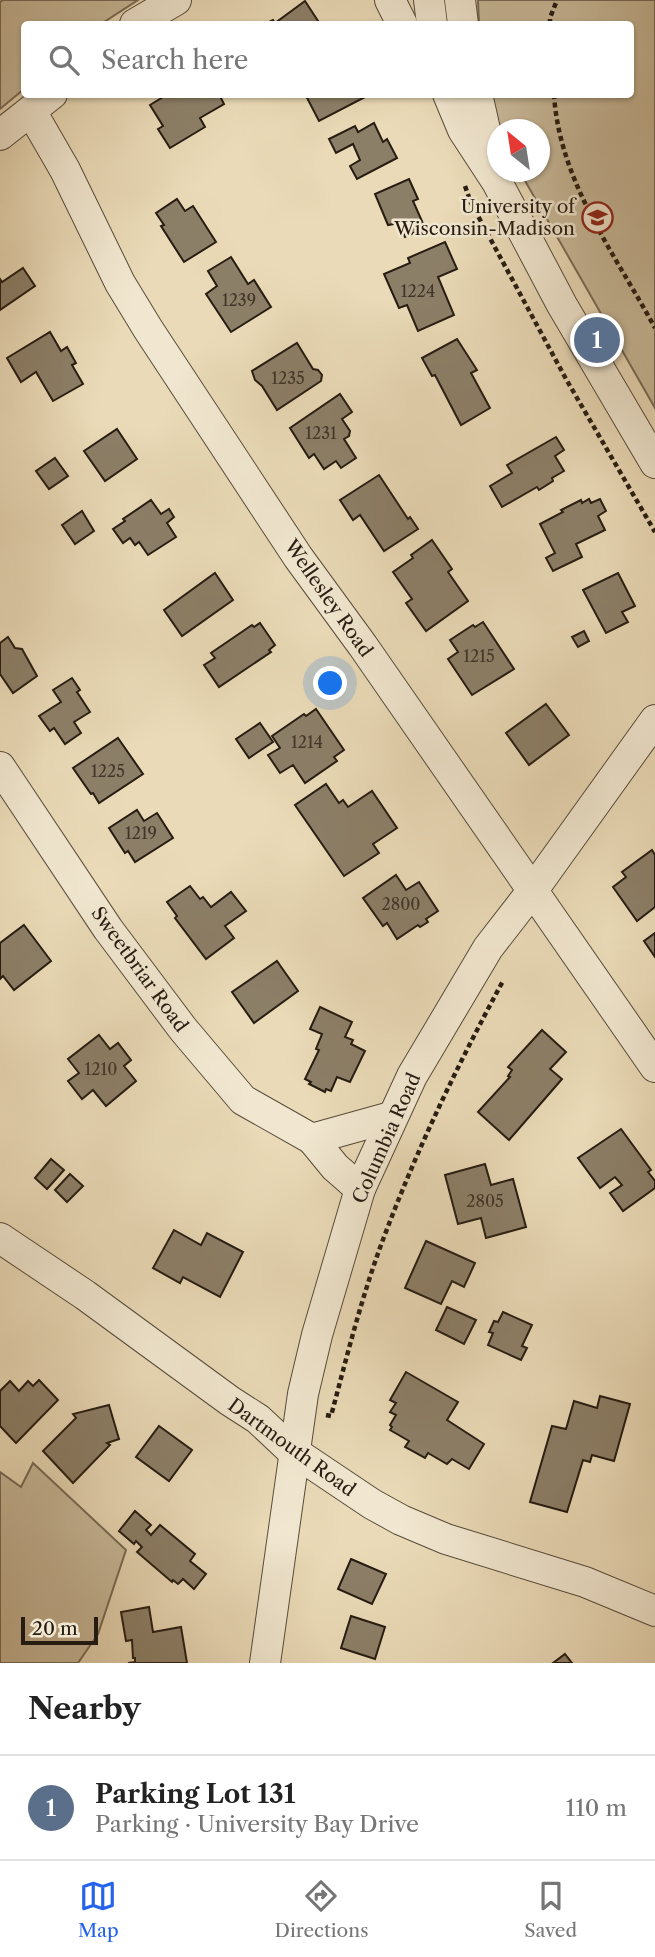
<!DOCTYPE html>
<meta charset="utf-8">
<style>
body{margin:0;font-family:"Libre Caslon Text",serif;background:#f2f2f2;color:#222}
.compass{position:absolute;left:487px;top:119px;width:63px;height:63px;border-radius:50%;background:#fff;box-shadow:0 2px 5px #0004;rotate:330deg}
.scale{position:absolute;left:21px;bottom:18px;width:77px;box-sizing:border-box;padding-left:7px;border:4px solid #261c12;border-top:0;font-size:19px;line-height:24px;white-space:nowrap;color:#261c12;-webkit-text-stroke:5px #f1e7d0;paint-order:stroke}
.you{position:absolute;left:331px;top:684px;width:24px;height:24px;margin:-18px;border:5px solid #fff;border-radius:50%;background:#1a73e8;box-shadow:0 0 0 10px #1a73e833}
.badge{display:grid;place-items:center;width:46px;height:46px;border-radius:50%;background:#2563eb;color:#fff;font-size:23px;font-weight:700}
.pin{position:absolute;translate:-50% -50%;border:4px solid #fff;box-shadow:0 2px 7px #0006}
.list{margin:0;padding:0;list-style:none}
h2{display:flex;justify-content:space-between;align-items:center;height:91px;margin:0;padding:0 28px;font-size:30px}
h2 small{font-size:23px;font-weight:400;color:#767676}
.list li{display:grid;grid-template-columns:46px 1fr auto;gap:21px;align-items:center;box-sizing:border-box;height:105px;padding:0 28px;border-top:2px solid #e0e0e0}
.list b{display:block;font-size:26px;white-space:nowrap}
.list p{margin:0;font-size:23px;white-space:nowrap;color:#767676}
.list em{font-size:23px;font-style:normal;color:#767676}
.icon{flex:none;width:38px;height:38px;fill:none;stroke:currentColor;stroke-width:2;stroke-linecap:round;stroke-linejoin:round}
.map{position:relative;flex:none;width:655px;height:1663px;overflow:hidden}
.search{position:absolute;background:#fff;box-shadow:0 2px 5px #0004;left:21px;right:21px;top:21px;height:77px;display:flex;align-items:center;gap:18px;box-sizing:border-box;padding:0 24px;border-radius:7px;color:#767676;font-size:26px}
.sheet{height:196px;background:#fff}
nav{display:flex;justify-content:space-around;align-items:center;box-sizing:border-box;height:98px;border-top:2px solid #e0e0e0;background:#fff;font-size:19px;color:#767676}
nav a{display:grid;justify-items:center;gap:4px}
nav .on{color:#2563eb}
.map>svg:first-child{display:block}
.green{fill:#c9ba9b;stroke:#786b56;stroke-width:2}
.building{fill:#8c7f68;stroke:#261c12;stroke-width:2}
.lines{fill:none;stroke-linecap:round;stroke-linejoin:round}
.minor-casing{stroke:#574c3b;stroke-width:32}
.path{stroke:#261c12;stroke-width:4.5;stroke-dasharray:5 3.5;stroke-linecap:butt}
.minor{stroke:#f1e7d0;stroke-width:30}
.labels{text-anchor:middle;stroke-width:5;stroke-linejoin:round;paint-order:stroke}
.number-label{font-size:16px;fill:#403528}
.poi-label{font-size:19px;fill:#261c12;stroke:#f1e7d0;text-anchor:end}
.street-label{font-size:19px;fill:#261c12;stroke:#f1e7d0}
</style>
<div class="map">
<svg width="655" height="1663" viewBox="0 0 655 1663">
<rect width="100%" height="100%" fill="#eadab7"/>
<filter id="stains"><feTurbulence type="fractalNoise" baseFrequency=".00286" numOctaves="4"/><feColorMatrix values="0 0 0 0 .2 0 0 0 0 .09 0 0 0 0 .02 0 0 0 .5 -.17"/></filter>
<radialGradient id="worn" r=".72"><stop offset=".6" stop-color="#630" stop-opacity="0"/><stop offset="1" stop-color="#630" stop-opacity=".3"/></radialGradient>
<g class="green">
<polygon points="3,0 138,0 101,24 24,24 24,89 0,109 0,2"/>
<polygon points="478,0 655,0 655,408 520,172 540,172 540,130 500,129 490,95 630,94 630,24 479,24"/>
<polygon points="33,1463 126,1550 98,1634 78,1663 0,1663 0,1472 21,1487"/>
</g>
<g class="building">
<polygon points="305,1 320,24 265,24 273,20 275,23"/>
<polygon points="168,94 219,94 224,104 200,118 205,127 170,148 158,129 163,126 150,105"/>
<polygon points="305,94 366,94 367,96 319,121"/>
<polygon points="374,123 383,142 387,139 397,158 357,179 350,166 360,160 353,144 336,153 329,139 355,126 358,132"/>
<polygon points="409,179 418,199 413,201 425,228 405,237 399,223 388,225 375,194"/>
<polygon points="177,199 185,211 193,206 216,242 184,262 161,226 164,225 156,213"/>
<polygon points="445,242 457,269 438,277 454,315 418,331 407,305 399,308 384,274 410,263 408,258"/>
<polygon points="231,257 248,284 254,280 271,307 231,332 206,294 217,286 208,271"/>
<polygon points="23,268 35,286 0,310 0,279 2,282"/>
<polygon points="50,332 61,351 67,347 76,363 72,365 83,384 53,401 36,372 21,382 7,358"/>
<polygon points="457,339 477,370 471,373 490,408 461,425 435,375 432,376 422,358"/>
<polygon points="297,343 313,369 318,370 322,375 321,381 277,410 262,386 255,380 252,371"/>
<polygon points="340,394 352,412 342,419 350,431 349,436 344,439 356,458 341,468 336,461 324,469 314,454 309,458 290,428"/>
<polygon points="117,429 137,459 105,481 84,451"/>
<polygon points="556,437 564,450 555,456 564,471 552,478 553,481 539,490 537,487 502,507 490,486 512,473 507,465"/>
<polygon points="55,458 68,476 49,489 36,471"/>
<polygon points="379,475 408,519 410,517 418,529 384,551 360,515 353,520 340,500"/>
<polygon points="589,499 591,503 600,499 606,511 598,516 605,530 576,544 582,557 553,571 546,558 555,553 540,524 563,512 561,510 581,500 582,503"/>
<polygon points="151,500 161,514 169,509 174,517 167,523 176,537 148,555 139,542 135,545 130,538 123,543 113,529 125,521 123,519"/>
<polygon points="82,511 94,531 75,544 62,525"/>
<polygon points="432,540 452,569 448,572 468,601 426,631 406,603 412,599 393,572 413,558 411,555"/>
<polygon points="215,573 233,600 182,636 164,610"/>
<polygon points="618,573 635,606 622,612 628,622 606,633 583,590"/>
<polygon points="483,622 514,669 472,695 448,659 458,652 450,640 473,625 475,627"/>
<polygon points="260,623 275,645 269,650 271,652 219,687 204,665 215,658 211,653 252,625 254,627"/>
<polygon points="584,631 589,641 578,647 572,637"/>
<polygon points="8,637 15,648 22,649 37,676 13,693 0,674 0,643"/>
<polygon points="72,678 80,690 77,692 90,712 74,722 81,733 65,744 54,728 50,731 39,716 61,702 53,690"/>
<polygon points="546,704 569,735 529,765 506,733"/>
<polygon points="316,709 344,750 334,757 337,761 305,783 293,765 280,773 268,755 280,748 272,736 304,714 306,716"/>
<polygon points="260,723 273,742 249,758 236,739"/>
<polygon points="118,738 143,774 99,803 93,793 91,794 73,768"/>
<polygon points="326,784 339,803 343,800 348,807 372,791 397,828 373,844 379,853 344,876 295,805"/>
<polygon points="137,810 144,821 157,813 173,838 135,862 128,851 125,853 109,828"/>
<polygon points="652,850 655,855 655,907 637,921 613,887 626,877 622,872"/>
<polygon points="396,875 406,890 419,882 438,911 426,919 428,922 420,927 418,925 397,939 387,923 383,926 363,898"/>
<polygon points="190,886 200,899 203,897 211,907 231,892 246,911 225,926 234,938 206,959 175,918 177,916 167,902"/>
<polygon points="24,925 51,961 14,990 3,976 0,979 0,943"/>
<polygon points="655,933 655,957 644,941"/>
<polygon points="277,961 298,991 254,1023 232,992"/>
<polygon points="320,1007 352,1022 345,1037 353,1040 351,1044 365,1051 350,1082 337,1077 331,1091 326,1089 325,1092 309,1084 311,1082 305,1079 319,1050 316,1049 322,1034 310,1029"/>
<polygon points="542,1030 566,1052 550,1069 562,1079 509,1140 478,1112 510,1077 508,1076 512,1070 508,1067"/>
<polygon points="99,1035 110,1049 118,1043 131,1060 124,1066 136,1081 106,1106 93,1090 82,1099 68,1081 79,1073 68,1059"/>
<polygon points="621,1129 651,1170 648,1172 655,1181 655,1188 623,1211 610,1193 622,1185 615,1177 600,1188 578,1158"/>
<polygon points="51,1159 64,1170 47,1189 35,1178"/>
<polygon points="485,1164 491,1185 513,1179 526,1227 486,1238 481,1218 458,1224 445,1175"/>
<polygon points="70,1174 83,1186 67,1202 55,1190"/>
<polygon points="174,1230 201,1245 207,1233 243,1252 220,1297 183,1277 180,1283 153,1268"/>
<polygon points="426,1241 475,1263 464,1287 452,1281 441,1304 405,1288"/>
<polygon points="447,1307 476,1320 464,1344 436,1330"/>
<polygon points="503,1312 532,1325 522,1346 527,1348 521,1360 488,1345 493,1333 489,1332 494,1321 498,1322"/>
<polygon points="406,1372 458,1402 447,1420 484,1444 469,1469 452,1459 447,1464 428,1453 425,1458 405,1447 409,1441 390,1430 392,1427 390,1425 396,1415 390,1412 396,1403 390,1400"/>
<polygon points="39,1380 58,1400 16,1443 0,1426 0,1391 10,1381 19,1391 28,1381 33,1386"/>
<polygon points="600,1396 630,1404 614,1461 592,1455 590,1462 583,1460 567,1512 530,1502 552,1426 566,1429 574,1401 597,1408"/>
<polygon points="109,1405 119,1439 107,1443 110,1445 73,1483 43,1451 76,1418 73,1414"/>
<polygon points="159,1426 192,1450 169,1481 136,1457"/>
<polygon points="135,1511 151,1525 146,1530 151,1535 160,1525 195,1554 190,1561 206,1574 194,1589 183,1579 178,1584 173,1580 172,1582 137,1552 142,1547 136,1541 134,1544 119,1531"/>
<polygon points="351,1559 386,1574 372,1604 338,1589"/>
<polygon points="149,1607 153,1632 181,1627 187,1663 128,1663 135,1662 135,1658 133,1658 132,1640 126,1641 121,1612"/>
<polygon points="351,1616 385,1627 375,1659 341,1648"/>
<polygon points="565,1654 572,1663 553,1663"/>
</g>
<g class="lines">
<defs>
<g id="minor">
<polyline points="390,0 402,24"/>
<polyline points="429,0 432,24"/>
<polyline points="460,0 463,24"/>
<polyline points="135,24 176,0"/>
<polyline points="448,94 463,130 497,182 562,305 655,463"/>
<polyline points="477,94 493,165"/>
<polyline points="31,111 65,170 120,283 148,329 298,557 363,646 655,1067"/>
<polyline points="0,135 52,94"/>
<polyline points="0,767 108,929 183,1029 243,1100 312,1139 391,1117"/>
<polyline points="312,1139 335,1167 360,1189"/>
<polyline points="0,1238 85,1295 230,1401 258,1419 290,1449 372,1504 401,1520 446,1539 585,1582 655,1611"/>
<polyline points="265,1663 303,1394 317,1335 360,1189 412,1076 488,948 533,890 655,720"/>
</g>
</defs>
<use href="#minor" class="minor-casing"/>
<g class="path">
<polyline points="550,24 550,18 557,0"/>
<path d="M554,94C559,181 615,254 655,328"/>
<polyline points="465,186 471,203 566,379 655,532"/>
<path d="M326,1415L331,1416C347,1356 362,1295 384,1237C417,1149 458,1064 503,981"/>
</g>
<use href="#minor" class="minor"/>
</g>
<defs>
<symbol id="university-ring" viewBox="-11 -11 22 22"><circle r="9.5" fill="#f1e7d0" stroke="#8f2418" stroke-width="1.5"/><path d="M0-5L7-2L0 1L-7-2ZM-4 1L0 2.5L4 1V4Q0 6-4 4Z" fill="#8f2418"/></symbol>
</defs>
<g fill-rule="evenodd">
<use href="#university-ring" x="580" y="200" width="35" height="35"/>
</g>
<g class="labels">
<g class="number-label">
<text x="418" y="297">1224</text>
<text x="239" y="306">1239</text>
<text x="288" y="384">1235</text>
<text x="321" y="439">1231</text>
<text x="479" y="662">1215</text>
<text x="307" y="748">1214</text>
<text x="108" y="777">1225</text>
<text x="141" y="839">1219</text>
<text x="401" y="910">2800</text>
<text x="101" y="1075">1210</text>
<text x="485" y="1207">2805</text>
</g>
<g class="poi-label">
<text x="575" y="213">University of<tspan x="575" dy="22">Wisconsin-Madison</tspan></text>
</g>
<g class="street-label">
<text transform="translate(329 598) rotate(55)" y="7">Wellesley Road</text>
<text transform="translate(140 969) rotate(54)" y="7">Sweetbriar Road</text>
<text transform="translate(386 1138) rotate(-66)" y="7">Columbia Road</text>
<text transform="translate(292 1447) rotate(36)" y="7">Dartmouth Road</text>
</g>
</g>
<rect width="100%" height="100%" filter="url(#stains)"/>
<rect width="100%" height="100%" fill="url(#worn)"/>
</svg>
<svg class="compass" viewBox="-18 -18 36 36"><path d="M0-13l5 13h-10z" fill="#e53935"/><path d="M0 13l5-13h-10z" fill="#767676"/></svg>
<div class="scale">20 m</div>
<div class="you"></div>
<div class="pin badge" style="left:597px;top:340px;background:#5c6f8a">1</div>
<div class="search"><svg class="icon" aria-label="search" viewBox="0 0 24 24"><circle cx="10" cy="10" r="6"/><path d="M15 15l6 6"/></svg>Search here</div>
</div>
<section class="sheet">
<h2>Nearby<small></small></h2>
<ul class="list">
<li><span class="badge" style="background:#5c6f8a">1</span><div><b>Parking Lot 131</b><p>Parking · University Bay Drive</p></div><em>110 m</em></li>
</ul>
</section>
<nav>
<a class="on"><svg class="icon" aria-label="map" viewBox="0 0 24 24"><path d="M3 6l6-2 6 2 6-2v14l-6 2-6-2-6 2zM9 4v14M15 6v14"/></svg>Map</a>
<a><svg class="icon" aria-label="directions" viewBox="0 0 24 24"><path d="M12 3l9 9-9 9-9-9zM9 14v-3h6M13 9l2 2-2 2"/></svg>Directions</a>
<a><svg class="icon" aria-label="saved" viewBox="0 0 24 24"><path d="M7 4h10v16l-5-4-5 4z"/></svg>Saved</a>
</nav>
